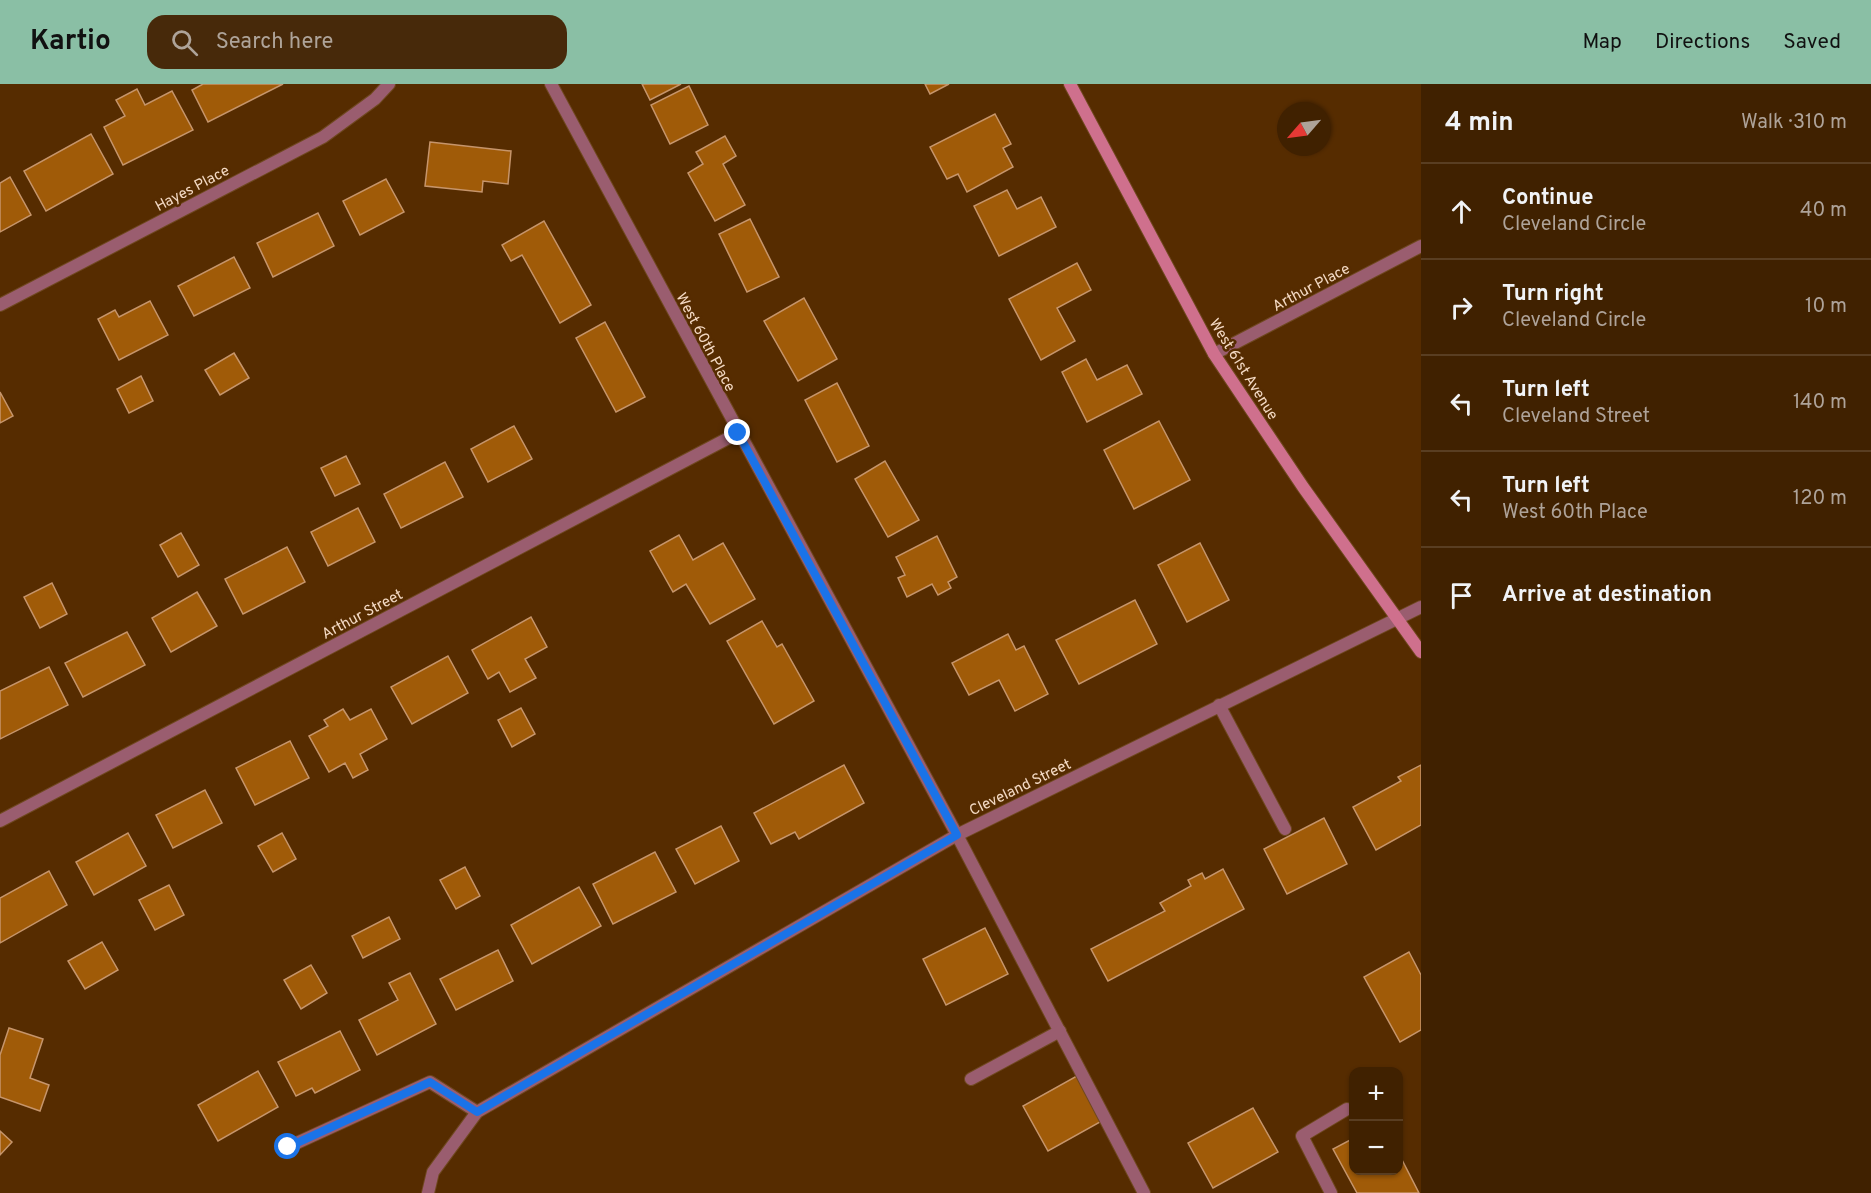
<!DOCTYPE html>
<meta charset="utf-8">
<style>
body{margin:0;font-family:Overpass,sans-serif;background:#47290a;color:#f1f3f6}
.controls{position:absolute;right:18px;bottom:18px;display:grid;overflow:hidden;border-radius:12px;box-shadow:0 2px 4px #0004}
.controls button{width:54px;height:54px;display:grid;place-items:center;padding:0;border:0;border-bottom:2px solid #593e22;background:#402100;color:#f1f3f6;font:30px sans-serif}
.compass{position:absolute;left:1277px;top:18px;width:54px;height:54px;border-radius:50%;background:#402100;box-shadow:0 2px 4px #0004;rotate:242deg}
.stop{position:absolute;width:18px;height:18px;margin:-14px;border:4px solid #1a73e8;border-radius:50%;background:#fff}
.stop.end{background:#1a73e8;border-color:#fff;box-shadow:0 2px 6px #0008}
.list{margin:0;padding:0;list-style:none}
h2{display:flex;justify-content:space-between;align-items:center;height:78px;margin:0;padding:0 24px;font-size:26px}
h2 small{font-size:20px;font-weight:400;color:#aea399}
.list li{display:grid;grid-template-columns:39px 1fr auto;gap:18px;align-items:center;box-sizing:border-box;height:96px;padding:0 24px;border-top:2px solid #593e22}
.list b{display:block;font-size:22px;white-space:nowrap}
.list p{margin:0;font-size:20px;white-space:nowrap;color:#aea399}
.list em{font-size:20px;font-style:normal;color:#aea399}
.icon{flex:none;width:33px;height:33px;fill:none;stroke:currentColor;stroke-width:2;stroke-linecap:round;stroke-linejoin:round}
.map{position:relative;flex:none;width:1421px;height:1109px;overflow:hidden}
header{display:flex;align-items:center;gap:36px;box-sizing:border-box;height:84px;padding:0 30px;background:#8abfa5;color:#111}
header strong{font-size:28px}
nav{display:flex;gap:33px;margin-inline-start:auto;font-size:21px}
.search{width:420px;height:54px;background:#47290a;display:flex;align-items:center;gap:15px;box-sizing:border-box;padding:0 21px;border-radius:18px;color:#aea399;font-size:22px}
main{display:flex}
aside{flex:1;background:#402100}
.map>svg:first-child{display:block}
.building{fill:#a05b08;stroke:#c6956b;stroke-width:1.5}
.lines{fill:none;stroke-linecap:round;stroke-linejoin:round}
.service-casing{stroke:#6f481f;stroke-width:14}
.minor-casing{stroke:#6f481f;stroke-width:14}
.secondary-casing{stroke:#6f481f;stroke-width:14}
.service{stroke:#9a5d6f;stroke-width:12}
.minor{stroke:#9a5d6f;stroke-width:12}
.secondary{stroke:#cf708d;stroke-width:12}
.route{stroke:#1a73e8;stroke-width:8}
.labels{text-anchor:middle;stroke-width:5;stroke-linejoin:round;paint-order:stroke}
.street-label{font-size:15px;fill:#f4dac4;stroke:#562c00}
</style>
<header>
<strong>Kartio</strong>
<div class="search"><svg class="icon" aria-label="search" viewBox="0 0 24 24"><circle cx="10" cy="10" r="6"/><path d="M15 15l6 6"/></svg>Search here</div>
<nav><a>Map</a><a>Directions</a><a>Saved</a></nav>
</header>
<main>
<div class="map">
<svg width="1421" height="1109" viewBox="0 0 1421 1109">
<rect width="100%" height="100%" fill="#562c00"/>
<g class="building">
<polygon points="203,0 283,0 208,38 192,6"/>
<polygon points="642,0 681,0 650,16"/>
<polygon points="925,0 949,0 930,10"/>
<polygon points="689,2 708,41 670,60 651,21"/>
<polygon points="137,5 145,21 172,7 193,46 123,81 104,43 125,32 116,16"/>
<polygon points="995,30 1011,60 1003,64 1013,83 967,108 958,90 947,95 930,63"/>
<polygon points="91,50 113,90 46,127 24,87"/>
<polygon points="725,52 736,72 723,80 745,121 715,137 688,89 703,80 696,68"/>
<polygon points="430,58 511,67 508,100 483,97 482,108 425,102"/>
<polygon points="10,93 31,131 0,148 0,99"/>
<polygon points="386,95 404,128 360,151 343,117"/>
<polygon points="1007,106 1017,125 1041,113 1056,143 999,172 974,122"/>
<polygon points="318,129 334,162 273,193 257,159"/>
<polygon points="750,135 779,193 747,208 719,150"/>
<polygon points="544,137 591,221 560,239 522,171 511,177 502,161"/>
<polygon points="234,173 250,204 194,232 178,202"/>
<polygon points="1077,179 1091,206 1057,224 1075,257 1041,276 1009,215"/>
<polygon points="804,214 837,275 798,297 764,237"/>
<polygon points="150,217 168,251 119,276 98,235 115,226 119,233"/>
<polygon points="605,238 645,313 616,328 576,254"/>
<polygon points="234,269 249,294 220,311 205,286"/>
<polygon points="1086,275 1097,296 1127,281 1142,310 1087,338 1062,288"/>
<polygon points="141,292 153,317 129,329 117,305"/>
<polygon points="837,299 869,362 837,378 805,316"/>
<polygon points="0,308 13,332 0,339"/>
<polygon points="1159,337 1190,396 1134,425 1104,366"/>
<polygon points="514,342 532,375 488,398 471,365"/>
<polygon points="346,372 360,400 335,412 321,384"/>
<polygon points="885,377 919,436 888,453 855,395"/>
<polygon points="445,378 463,413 401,444 384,410"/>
<polygon points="358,424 375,458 328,482 311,448"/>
<polygon points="181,449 199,481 178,493 160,461"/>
<polygon points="679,451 693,476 723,459 755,515 710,540 686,500 673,508 650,467"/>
<polygon points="937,452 957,493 948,498 951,504 938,511 932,500 907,513 898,494 905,491 896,473"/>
<polygon points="1200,459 1229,516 1187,538 1158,481"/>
<polygon points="287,463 305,498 243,530 225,495"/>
<polygon points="52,499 67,530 40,544 24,513"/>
<polygon points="197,508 217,542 171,568 152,534"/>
<polygon points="1135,516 1157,560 1079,600 1056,556"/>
<polygon points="531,533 547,563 525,575 536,594 510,608 499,588 488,595 472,566"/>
<polygon points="762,537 777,563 782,560 814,617 774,640 727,557"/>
<polygon points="127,548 145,581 83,613 65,579"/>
<polygon points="1008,550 1016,566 1024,562 1048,610 1015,627 999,596 969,611 952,579"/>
<polygon points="448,572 468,609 412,640 391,603"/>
<polygon points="49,583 68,621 0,655 0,607"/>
<polygon points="521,624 535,650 512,663 498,636"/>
<polygon points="343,625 350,636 371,625 387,655 360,670 368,686 353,694 345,679 329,688 309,652 328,642 324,636"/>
<polygon points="290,657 309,694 255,721 236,684"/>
<polygon points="844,681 864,719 799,755 795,748 771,760 754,729"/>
<polygon points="1421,681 1421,741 1376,766 1353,723 1401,697 1398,693"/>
<polygon points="205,706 222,739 173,764 156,731"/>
<polygon points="1324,734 1347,780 1287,810 1264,765"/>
<polygon points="721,742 739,777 695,800 676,765"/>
<polygon points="128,749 146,782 94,811 76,778"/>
<polygon points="282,749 296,775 273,788 258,762"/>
<polygon points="655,768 676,808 613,840 593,800"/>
<polygon points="465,783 480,812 456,825 440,796"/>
<polygon points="1223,785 1244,825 1108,897 1091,865 1165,827 1160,819 1191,802 1188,796 1202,789 1205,795"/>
<polygon points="49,787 67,821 0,859 0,814"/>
<polygon points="169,801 184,831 155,846 139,816"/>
<polygon points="579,803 601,842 532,880 511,841"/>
<polygon points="389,833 400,855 363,874 352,852"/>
<polygon points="985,844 1008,890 946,921 923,875"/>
<polygon points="102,858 118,886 85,905 68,877"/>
<polygon points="498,866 513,897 456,926 440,895"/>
<polygon points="1409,868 1421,891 1421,946 1400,958 1364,893"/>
<polygon points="311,881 327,909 301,925 284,896"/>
<polygon points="410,889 436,940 377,971 359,936 398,916 389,899"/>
<polygon points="9,944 43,955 30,994 49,1001 40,1027 0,1013 0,971"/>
<polygon points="340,947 360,986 315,1009 312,1004 296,1012 278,978"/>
<polygon points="258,987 278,1023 218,1057 198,1021"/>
<polygon points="1084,988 1109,1033 1048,1067 1023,1022"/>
<polygon points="1253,1024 1278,1068 1213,1104 1188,1059"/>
<polygon points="0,1047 12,1058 0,1071"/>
<polygon points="1354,1054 1354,1086 1398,1086 1398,1068 1419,1109 1357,1109 1333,1065"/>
</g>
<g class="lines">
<defs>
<g id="service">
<polyline points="1219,621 1285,745"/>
<polyline points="957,751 1144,1109"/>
<polyline points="971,995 1060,947"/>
<polyline points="1331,1109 1302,1052 1347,1025"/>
</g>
<g id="minor">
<polyline points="551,0 957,751"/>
<polyline points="0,221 323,53 375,15 389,0"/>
<polyline points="1214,270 1421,162"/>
<polyline points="0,737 738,349"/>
<polyline points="288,1063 430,998 477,1028"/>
<polyline points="428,1109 433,1088 477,1028 957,751 1421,523"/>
</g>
<polyline id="secondary" points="1070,0 1214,270 1303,403 1421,568"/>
</defs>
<use href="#service" class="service-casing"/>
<use href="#minor" class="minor-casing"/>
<use href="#secondary" class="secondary-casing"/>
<use href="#service" class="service"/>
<use href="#minor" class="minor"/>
<use href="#secondary" class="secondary"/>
</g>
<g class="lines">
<polyline class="route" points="288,1063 430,998 477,1028 957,751 738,349"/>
</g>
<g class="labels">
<g class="street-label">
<text transform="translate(192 104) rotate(-28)" y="5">Hayes Place</text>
<text transform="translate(1311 203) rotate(-28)" y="5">Arthur Place</text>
<text transform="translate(706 258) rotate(62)" y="5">West 60th Place</text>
<text transform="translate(1244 285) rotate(58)" y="5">West 61st Avenue</text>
<text transform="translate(362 530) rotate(-28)" y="5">Arthur Street</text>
<text transform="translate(1020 703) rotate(-26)" y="5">Cleveland Street</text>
</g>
</g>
</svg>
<div class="controls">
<button>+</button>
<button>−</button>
</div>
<svg class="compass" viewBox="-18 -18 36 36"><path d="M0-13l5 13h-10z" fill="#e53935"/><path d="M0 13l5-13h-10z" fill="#aea399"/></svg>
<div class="stop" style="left:288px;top:1063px"></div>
<div class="stop end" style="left:738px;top:349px"></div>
</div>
<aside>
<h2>4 min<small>Walk · 310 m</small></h2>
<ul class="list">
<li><svg class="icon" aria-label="ahead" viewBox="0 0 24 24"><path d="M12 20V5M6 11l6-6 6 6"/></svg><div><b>Continue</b><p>Cleveland Circle</p></div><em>40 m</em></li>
<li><svg class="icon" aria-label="right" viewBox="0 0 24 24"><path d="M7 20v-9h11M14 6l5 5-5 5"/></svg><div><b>Turn right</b><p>Cleveland Circle</p></div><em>10 m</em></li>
<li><svg class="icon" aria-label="left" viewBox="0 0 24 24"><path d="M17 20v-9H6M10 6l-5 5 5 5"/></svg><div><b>Turn left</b><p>Cleveland Street</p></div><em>140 m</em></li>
<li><svg class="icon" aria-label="left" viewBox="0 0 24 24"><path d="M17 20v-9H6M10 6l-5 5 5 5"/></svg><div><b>Turn left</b><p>West 60th Place</p></div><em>120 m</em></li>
<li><svg class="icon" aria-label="arrive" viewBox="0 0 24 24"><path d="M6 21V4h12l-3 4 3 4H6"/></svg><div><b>Arrive at destination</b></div></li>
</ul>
</aside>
</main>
